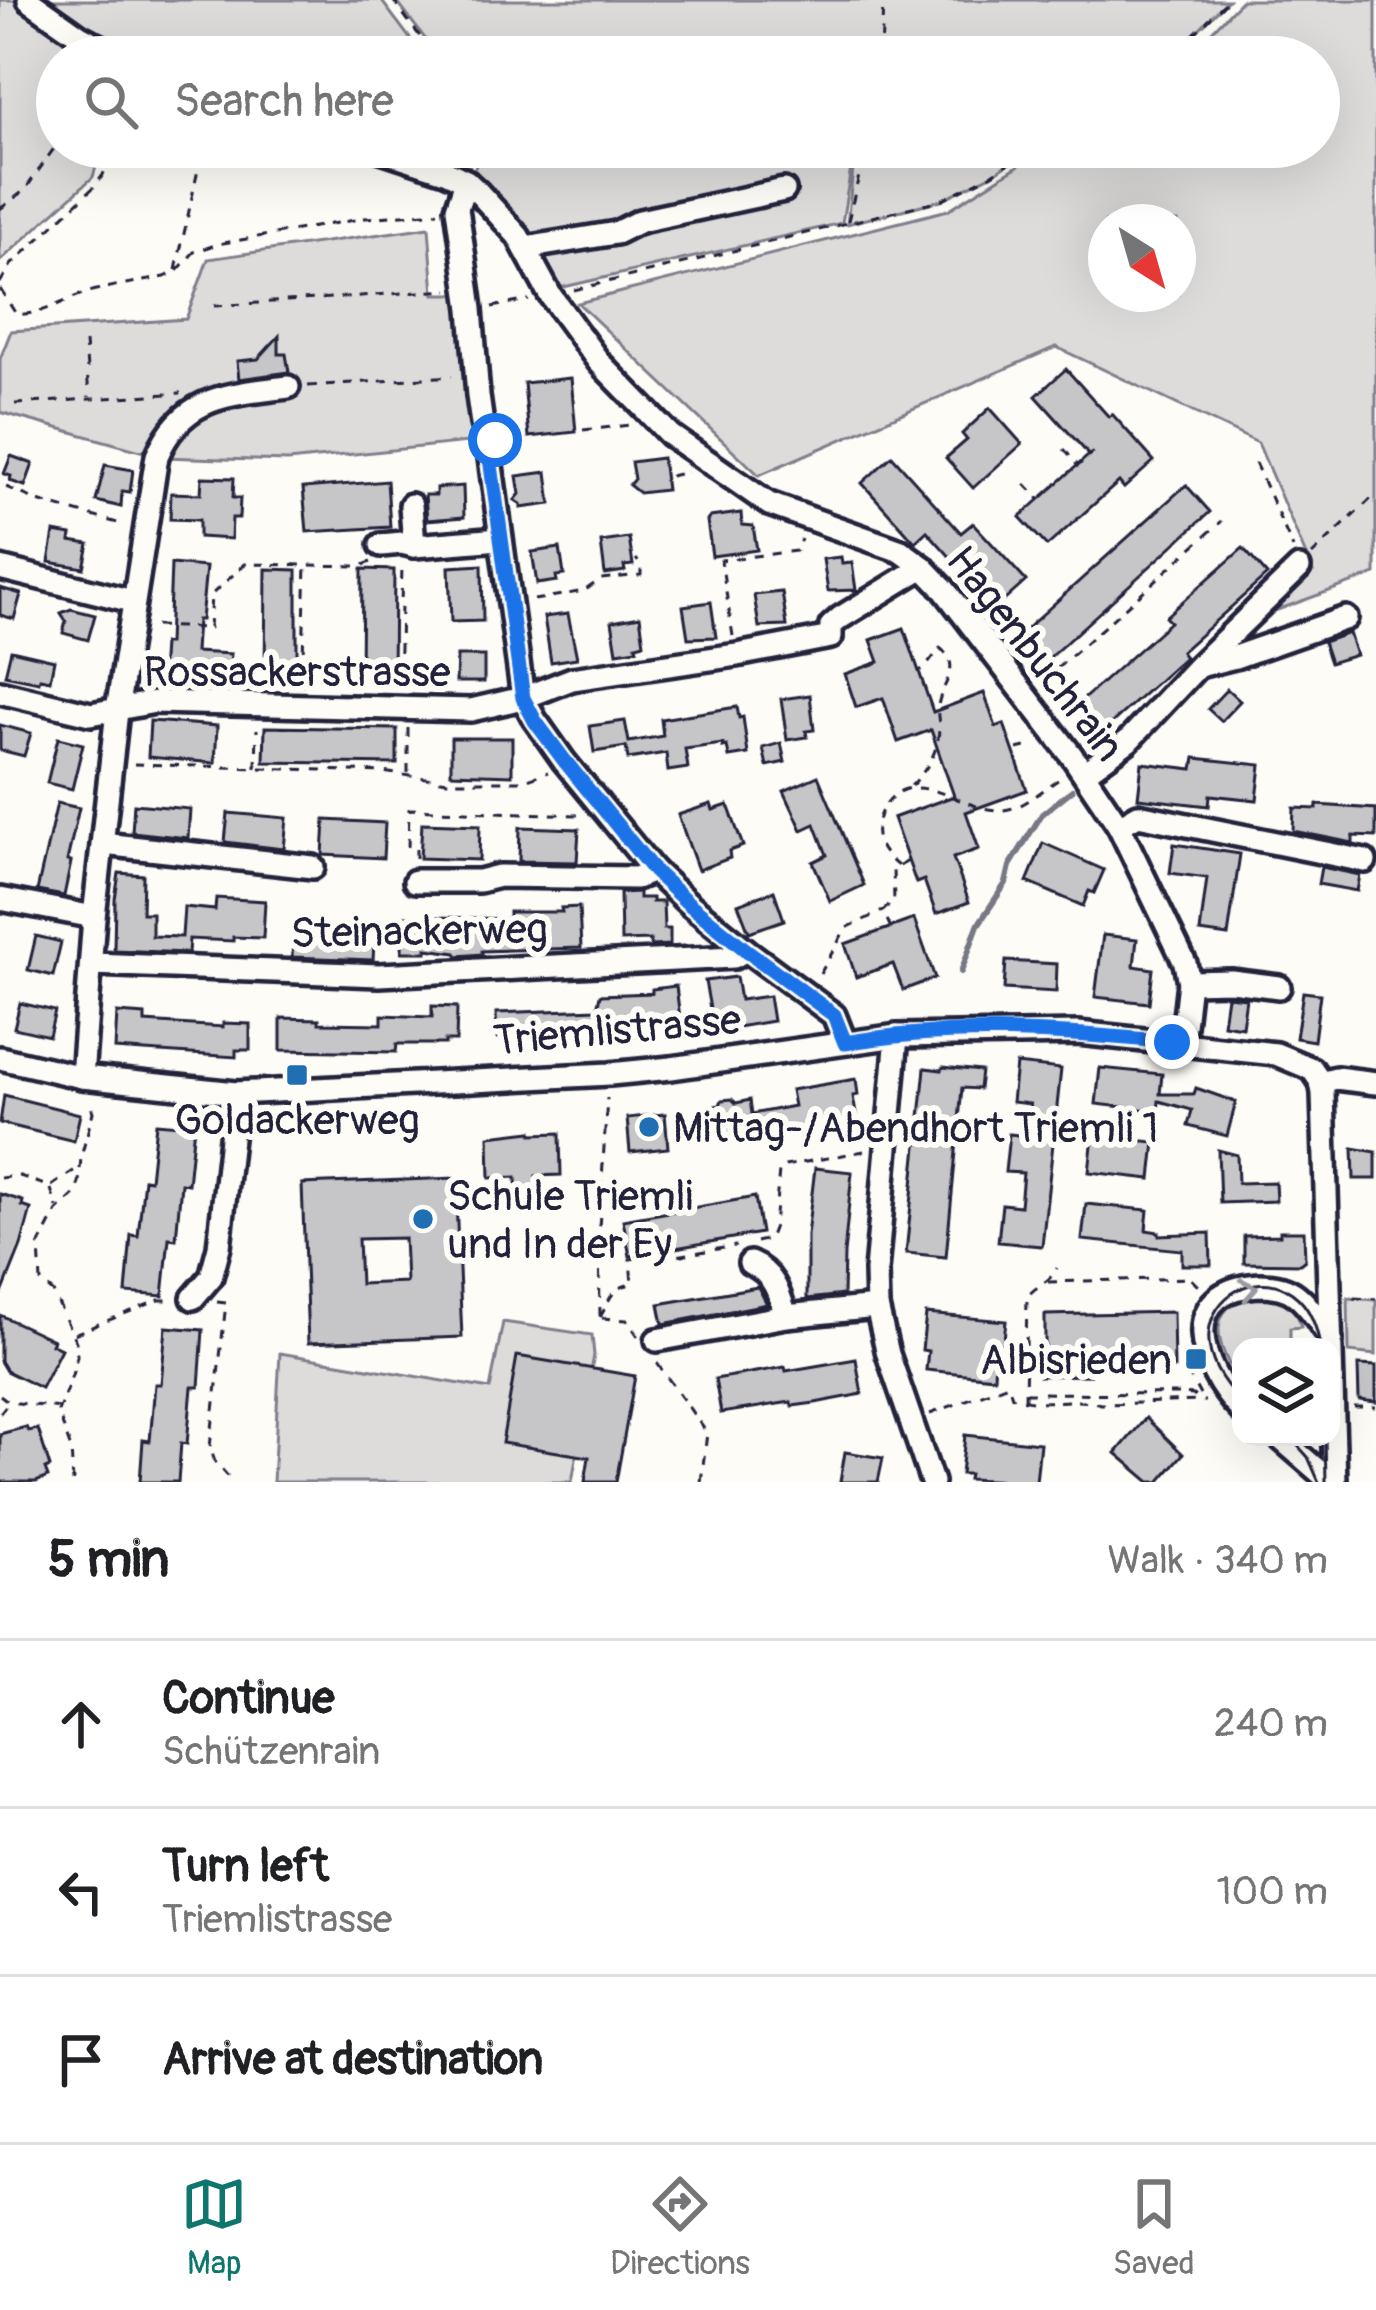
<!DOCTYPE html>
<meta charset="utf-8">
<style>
body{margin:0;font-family:Pangolin,sans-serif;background:#f2f2f2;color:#202124}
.controls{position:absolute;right:36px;bottom:36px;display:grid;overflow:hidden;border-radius:24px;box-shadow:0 12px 48px #0002}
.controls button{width:108px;height:108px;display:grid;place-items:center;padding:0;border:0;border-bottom:3px solid #e0e0e0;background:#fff;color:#202124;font:60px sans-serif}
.compass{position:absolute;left:1088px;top:204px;width:108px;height:108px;border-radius:50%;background:#fff;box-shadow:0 12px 48px #0002;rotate:143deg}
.stop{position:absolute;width:36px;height:36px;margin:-27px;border:9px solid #1a73e8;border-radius:50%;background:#fff}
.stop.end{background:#1a73e8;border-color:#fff;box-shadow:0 3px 12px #0008}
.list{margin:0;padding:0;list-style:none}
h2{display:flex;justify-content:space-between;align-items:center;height:156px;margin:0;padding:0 48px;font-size:51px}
h2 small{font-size:39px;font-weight:400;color:#757577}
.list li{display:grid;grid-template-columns:78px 1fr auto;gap:36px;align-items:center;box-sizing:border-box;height:168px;padding:0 48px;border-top:3px solid #e0e0e0}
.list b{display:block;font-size:45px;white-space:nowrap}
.list p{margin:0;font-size:39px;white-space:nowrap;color:#757577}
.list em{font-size:39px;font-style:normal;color:#757577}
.icon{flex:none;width:66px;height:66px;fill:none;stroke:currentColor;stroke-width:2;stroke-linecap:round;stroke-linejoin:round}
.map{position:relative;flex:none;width:1376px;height:1482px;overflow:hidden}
.search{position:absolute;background:#fff;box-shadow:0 12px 48px #0002;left:36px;right:36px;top:36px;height:132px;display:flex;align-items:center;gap:30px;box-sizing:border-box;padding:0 42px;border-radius:66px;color:#757577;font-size:45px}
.sheet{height:660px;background:#fff}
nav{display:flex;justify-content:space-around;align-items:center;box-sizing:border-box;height:168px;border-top:3px solid #e0e0e0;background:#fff;font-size:33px;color:#757577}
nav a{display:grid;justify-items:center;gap:6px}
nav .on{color:#0f766e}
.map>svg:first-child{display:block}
.green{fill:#dddcdb;stroke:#807f8b;stroke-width:3;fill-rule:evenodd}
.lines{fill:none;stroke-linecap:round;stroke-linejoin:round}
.stream{stroke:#787885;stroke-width:6}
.building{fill:#c6c6c8;stroke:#22223b;stroke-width:3;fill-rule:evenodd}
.minor-casing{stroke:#22223b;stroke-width:30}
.path{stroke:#22223b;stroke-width:3;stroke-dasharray:9 9;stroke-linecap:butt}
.minor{stroke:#fdfcf7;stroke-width:21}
.tram{stroke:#22223b;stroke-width:3}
.oneway{stroke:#9a9aa2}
.route{stroke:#1a73e8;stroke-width:15}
.poi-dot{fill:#1f6fb2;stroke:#fdfcf7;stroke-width:4.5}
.labels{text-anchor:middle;stroke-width:12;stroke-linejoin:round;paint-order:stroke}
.street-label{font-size:42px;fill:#22223b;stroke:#fdfcf7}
.poi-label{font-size:42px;fill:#22223b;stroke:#fdfcf7;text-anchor:start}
</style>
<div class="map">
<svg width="1376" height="1482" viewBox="0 0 1376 1482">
<rect width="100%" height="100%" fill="#fdfcf7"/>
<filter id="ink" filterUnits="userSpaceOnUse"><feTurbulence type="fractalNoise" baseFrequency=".00833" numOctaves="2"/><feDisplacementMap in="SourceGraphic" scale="24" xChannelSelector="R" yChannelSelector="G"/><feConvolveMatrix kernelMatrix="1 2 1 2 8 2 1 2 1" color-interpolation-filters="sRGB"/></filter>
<g filter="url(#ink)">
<g class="green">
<polygon points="0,0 381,0 424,57 144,57 132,51 128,57 57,57 57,147 102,147 93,177 0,261"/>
<polygon points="406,0 1228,0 1185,43 1165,57 439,57 397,2"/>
<path d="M1242,0H1376V574L1258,617L1313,572L1258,443L1056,347L759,475L578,303L948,210L1048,147H1319V57H1178L1205,38ZM1106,222H1178V294H1106Z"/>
<polygon points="396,147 462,147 471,169 467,174"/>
<polygon points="472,147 1033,147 993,174 941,200 847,224 853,169 851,168 842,223 555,289 472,174 476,165"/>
<polygon points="429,227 434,294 467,294 478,441 288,461 162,457 0,412 0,359 11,331 186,319 208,259"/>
<path d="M1264,1296C1283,1298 1298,1308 1301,1327L1290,1328V1347H1241V1384C1215,1346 1201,1300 1264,1296Z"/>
<polygon points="1348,1298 1376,1300 1376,1355 1349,1352"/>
<polygon points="503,1322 592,1335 594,1355 572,1482 273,1482 280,1353 490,1389"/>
</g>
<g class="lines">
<polyline class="stream" points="961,972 978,925 1006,883 1010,866 1042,814 1072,790"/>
</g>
<g class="building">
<polygon points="279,336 279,354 286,354 289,372 239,379 237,361 258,359"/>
<polygon points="1066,369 1109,417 1112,414 1154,461 1124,488 1119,482 1047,546 1020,517 1089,455 1036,396"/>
<polygon points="571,378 576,432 529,437 524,383"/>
<polygon points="990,408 1022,444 973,488 946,458 967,440 962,434"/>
<polygon points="11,456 33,464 25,486 10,481 11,476 4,474"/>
<polygon points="892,456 961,533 973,523 1026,581 996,608 927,531 915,542 862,483"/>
<polygon points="662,458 666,490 639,493 629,485 634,479 631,462"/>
<polygon points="105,465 133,470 130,492 122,491 121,507 96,501"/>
<polygon points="547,472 551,504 521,508 521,504 515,500 520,494 517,476"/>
<polygon points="202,477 234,478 233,498 240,498 239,518 232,518 231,539 199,537 199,520 170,519 171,493 201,494"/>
<polygon points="387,481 390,527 307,532 303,488"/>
<polygon points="1186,485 1210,512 1040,666 1015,639"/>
<polygon points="463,486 464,517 427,520 425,495 436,495 436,488"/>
<polygon points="741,513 742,525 753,526 757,550 712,556 707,521 710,517"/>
<polygon points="54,532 71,535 70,541 89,544 84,568 49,562"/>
<polygon points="629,538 633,565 624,566 625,571 605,574 601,542"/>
<polygon points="560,548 564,575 556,576 557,581 537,584 532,552"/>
<polygon points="1243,548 1267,575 1181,652 1185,657 1095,738 1070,711 1170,622 1165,617"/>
<polygon points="841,557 842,564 852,563 856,590 828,591 823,559"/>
<polygon points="171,564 206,567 201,620 197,620 195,652 231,654 229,676 195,674 195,678 161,675 163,644 168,644"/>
<polygon points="482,565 483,621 451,622 449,567"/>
<polygon points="266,569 297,570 297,678 265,677"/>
<polygon points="362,569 394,570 393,678 361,677"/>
<polygon points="0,588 21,594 14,619 0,615"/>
<polygon points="782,592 787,626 759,627 754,595"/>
<polygon points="711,602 716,637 688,638 683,606"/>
<polygon points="71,609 95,615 88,640 63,633 66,621 61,613"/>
<polygon points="568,614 577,658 551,662 544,617"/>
<polygon points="640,616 644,643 636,645 637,649 617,652 612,621"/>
<polygon points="904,628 933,712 984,693 996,727 1004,724 1027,790 966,812 979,849 953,858 969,902 936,914 924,880 916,883 893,818 954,796 931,730 898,742 883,698 856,707 845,674 879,662 871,640"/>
<polygon points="1349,633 1356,655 1330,663 1323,642"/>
<polygon points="11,650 54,660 50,680 40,678 39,682 5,675"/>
<polygon points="457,656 484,656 484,682 456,682"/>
<polygon points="1227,689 1240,701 1221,721 1208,709"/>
<polygon points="810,695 814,730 806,731 807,737 787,740 781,699"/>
<polygon points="737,707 739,718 743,717 748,754 729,757 727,746 723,747 723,744 685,749 688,768 668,771 666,753 628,759 626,747 594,752 590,726 625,721 629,742 663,736 661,719"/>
<polygon points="150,721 217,726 215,763 148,757"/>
<polygon points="0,725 31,733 24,756 0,750"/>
<polygon points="265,727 397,729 397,764 264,762"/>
<polygon points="58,738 83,744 72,789 47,783"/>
<polygon points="451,738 512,738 512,775 451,773"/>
<polygon points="781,743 785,762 767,766 763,748"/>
<polygon points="1195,758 1261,765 1257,800 1210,795 1209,806 1138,798 1142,763 1193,769"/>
<polygon points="818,776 864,885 830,901 813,862 827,855 815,824 802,830 784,791"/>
<polygon points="57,803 79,808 67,861 71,862 64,896 37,891"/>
<polygon points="134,804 190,809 188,838 132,832"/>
<polygon points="711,804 713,810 728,805 743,846 729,851 730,858 698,870 678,815"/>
<polygon points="1317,805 1376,809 1376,837 1353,836 1353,843 1293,831 1294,808 1317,809"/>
<polygon points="228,813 287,818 284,849 225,842"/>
<polygon points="325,820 385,823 383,858 323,855"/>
<polygon points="422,823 480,825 479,860 420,858"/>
<polygon points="520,827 579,829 577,862 519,861"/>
<polygon points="1043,843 1104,870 1094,893 1089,891 1083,906 1027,882"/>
<polygon points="1174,844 1240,854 1228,936 1200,932 1207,878 1170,873"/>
<polygon points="1321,867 1360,875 1357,891 1318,884"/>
<polygon points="119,873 143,875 142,913 152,913 152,936 182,937 184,907 215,910 216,898 265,901 263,938 233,937 233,941 189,939 188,953 114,950 115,899"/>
<polygon points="774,891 784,920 749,932 738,904"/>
<polygon points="639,892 639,898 652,898 652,902 663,902 664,929 670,929 670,945 651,946 650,940 621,941 620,893"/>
<polygon points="579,907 581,948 482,951 482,954 458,956 456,953 427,949 427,952 402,952 403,916 509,919 509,912 562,912 561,908"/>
<polygon points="914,919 935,978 903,990 893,964 856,977 845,944"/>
<polygon points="299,925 369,928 368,943 374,943 373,960 292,957 294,927 299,927"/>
<polygon points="1103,935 1137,939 1134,966 1153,969 1149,1003 1095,997"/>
<polygon points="36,936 61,942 53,976 28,970"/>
<polygon points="1006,961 1057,964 1056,992 1004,989"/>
<polygon points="736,977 740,1000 769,996 773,1021 714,1031 705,981"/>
<polygon points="676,986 681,1026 649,1031 497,1038 496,1013 597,1009 600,995 652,993 652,989"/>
<polygon points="1303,992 1320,994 1314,1041 1296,1038"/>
<polygon points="1227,996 1246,998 1242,1027 1223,1024"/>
<polygon points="20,1003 55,1011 49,1036 14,1028"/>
<polygon points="432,1006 457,1007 456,1041 445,1041 445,1044 397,1044 396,1052 281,1050 281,1018 319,1019 319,1023 382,1024 382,1015 432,1017"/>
<polygon points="117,1013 145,1015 145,1022 223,1027 223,1023 250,1024 250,1050 236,1050 236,1057 115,1049"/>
<polygon points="1016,1064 1061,1069 1042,1246 998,1242 1002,1204 1020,1206 1023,1173 1005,1172 1009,1134 1027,1136 1030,1104 1012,1102"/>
<polygon points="943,1067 981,1071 979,1089 962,1088 946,1257 906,1253 925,1068 942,1070"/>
<polygon points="1100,1068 1162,1074 1160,1094 1194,1094 1196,1088 1236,1102 1227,1136 1188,1126 1192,1110 1159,1101 1158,1111 1096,1104"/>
<polygon points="856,1079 858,1095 853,1096 857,1120 798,1131 754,1136 754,1133 712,1140 706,1108 720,1105 722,1100 732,1099 736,1103 750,1100 752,1114 794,1106 791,1090"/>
<polygon points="4,1095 80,1114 74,1141 0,1123"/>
<polygon points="665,1114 668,1148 630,1152 627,1118"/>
<polygon points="156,1123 194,1126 188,1184 181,1183 176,1239 169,1238 163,1296 126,1293 131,1235 138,1236 144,1179 150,1180"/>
<polygon points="532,1131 532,1134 560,1133 561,1175 536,1176 537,1203 517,1204 516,1177 490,1178 489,1136"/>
<polygon points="1093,1136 1155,1142 1151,1179 1089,1172"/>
<polygon points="1353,1148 1376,1152 1376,1179 1354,1179"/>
<polygon points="1218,1150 1237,1155 1238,1183 1275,1182 1276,1201 1220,1203"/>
<polygon points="815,1168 852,1172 844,1254 843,1295 807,1299 807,1235"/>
<path d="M455,1178L462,1337L308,1343L302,1184ZM404,1238L406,1282L360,1284L358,1239Z"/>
<polygon points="0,1194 23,1201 22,1206 31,1209 21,1246 1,1296"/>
<polygon points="755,1197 761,1233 630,1256 623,1220"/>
<polygon points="1086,1204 1148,1210 1146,1230 1159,1232 1159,1235 1210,1233 1211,1265 1182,1265 1182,1250 1082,1240"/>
<polygon points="1280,1231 1304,1231 1305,1260 1300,1264 1244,1263 1244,1236 1280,1235"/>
<polygon points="758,1287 767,1304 663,1324 659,1304"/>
<polygon points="1173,1312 1174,1368 1126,1369 1126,1362 1090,1363 1090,1375 1039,1376 1039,1360 1045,1360 1045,1315"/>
<polygon points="926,1314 1006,1321 1002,1358 995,1357 994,1377 926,1370 928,1351 922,1350"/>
<polygon points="0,1315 53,1340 51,1344 61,1349 41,1388 6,1371 0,1361"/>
<polygon points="166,1327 203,1330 199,1387 192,1387 187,1444 181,1443 178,1482 140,1482 143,1440 150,1441 155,1384 161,1384"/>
<polygon points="517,1356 635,1376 616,1482 585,1482 589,1457 502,1443"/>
<polygon points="856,1359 862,1394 815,1403 792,1406 791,1402 721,1413 715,1379 785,1367 786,1371"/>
<polygon points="1358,1365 1376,1366 1376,1402 1359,1400"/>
<polygon points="1146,1418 1183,1454 1159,1482 1150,1482 1116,1453"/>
<polygon points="26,1427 28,1431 38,1429 50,1467 45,1469 48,1477 36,1482 0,1482 0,1434"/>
<polygon points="965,1435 1040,1443 1036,1482 968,1479 969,1474 961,1474"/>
<polygon points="845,1452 883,1458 878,1482 840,1482"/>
</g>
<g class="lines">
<defs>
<g id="minor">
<polyline points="29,0 80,36 120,57"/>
<polyline points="372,147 445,171 466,181 478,192 518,236 550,295 599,362 670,435 769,504 901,551 923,567 943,588 1072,756 1119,826 1185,963 1189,982 1182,1043"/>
<polyline points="466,181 457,208 471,309 478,396 482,424 495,440 490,458 523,698 535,720 564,761 654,871 689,904 746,950 834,1015 845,1043"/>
<polyline points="525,248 616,233 640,221 784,190"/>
<polyline points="411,505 414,546"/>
<polyline points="381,545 402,543 414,546 500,539"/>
<polyline points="0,568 132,601"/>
<polyline points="1199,666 1235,657 1346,618"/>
<polyline points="0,692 91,714 155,702 471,710 523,698 572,679 737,655 831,637 831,626 840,618 923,567"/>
<polyline points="1084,773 1128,741 1198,666 1299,568"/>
<polyline points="1119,826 1138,815 1365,861"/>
<polyline points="103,844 313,867"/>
<polyline points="415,881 479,881 499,876 636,878 654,871"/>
<polyline points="0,899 94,917"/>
<polyline points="92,964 379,975 734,957 746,950"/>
<polyline points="1189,982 1231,981 1279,987"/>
<polyline points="897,1036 876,1271 877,1307 888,1354 932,1482"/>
<polyline points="0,1058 82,1077 236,1093 610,1074 671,1068 897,1036 1078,1033 1276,1054 1312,1069 1321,1082"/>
<path d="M82,1077L94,917L117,711L157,456C183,394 230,395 288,387"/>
<polyline points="1321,1082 1323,1093 1335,1482"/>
<polyline points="1321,1082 1336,1078 1376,1083"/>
<path d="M750,1263C774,1273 779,1293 786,1316"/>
<polyline points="193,1298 211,1277 219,1247 236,1093"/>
<polyline points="657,1340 786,1316 877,1307"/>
<path d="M1241,1410C1199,1368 1175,1289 1260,1285C1273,1285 1286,1287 1296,1295C1311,1307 1321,1325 1331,1340"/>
<polyline points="1279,1437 1331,1482"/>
</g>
</defs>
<use href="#minor" class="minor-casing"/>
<g class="path">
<polyline points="393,0 435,57"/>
<polyline points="881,57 883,0"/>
<polyline points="1165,57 1185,43 1228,0"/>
<polyline points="469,147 472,157"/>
<polyline points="0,209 25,190 57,144"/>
<polyline points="848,221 866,147"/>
<polyline points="176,270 203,147"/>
<polyline points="0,283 11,265 94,187 103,175 114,147"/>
<path d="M0,289L16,314C44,316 64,299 89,292C114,285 140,282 165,277L176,272L194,252L218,244L365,218L438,212"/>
<polyline points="574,290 941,200 993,174 1033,147"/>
<polyline points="214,306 448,290"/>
<polyline points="492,307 529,300"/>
<polyline points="85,342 89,397"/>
<polyline points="308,386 452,376"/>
<polyline points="15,404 181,393"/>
<polyline points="583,430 631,425"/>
<polyline points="1064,449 1078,466 1093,452"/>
<polyline points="1255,463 1293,548"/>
<polyline points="670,476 688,472"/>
<polyline points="1025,484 1040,500"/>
<polyline points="6,487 41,502 125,525"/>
<polyline points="1312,555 1376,494"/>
<polyline points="534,600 584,591 601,579 641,575 641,565 636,559"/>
<polyline points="155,626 209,628 211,595 245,564 361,566 371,562"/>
<polyline points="733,636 721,560 796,551 801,539"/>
<polyline points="1044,680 1222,521"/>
<polyline points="302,686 306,565"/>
<polyline points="399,688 402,565"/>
<polyline points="1017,749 1034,745"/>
<polyline points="134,764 382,772 448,781 522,781 548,772"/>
<polyline points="256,768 257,729"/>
<polyline points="408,773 408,728"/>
<path d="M911,786C927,770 939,751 939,727C939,721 937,714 938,708C939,684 965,669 940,648L925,668L919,671"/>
<polyline points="416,858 416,849 408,848 409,809 578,815"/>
<path d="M898,866C888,858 879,849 877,836C874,816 890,790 911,788C943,786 970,811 1002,810C1024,809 1041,790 1058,780"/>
<polyline points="891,928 883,911 894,900 893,870 908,861"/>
<polyline points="820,974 846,928 883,911"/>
<polyline points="0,1178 20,1176 50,1187 78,1168"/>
<polyline points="51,1189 57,1208"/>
<polyline points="756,1242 769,1239 774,1226 779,1171 785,1166 864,1151"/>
<polyline points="1048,1282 1190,1278 1198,1286"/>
<polyline points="1354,1298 1376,1299"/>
<polyline points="217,1302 226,1303 210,1447 215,1462 233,1482"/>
<polyline points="600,1316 599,1229 607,1098"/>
<path d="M600,1317C611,1300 609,1288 632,1284L630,1259L663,1254L665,1258L736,1246"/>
<polyline points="602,1318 627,1320 638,1336"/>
<polyline points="74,1334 159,1300 172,1300"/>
<polyline points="1184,1354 1188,1373 1200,1395"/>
<polyline points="657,1363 707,1433 701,1482"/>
<polyline points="1025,1393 1182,1394 1193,1395 1198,1400"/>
<polyline points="0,1395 9,1402 59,1408"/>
<path d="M1025,1400L1027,1297C1037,1284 1050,1283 1057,1268"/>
<polyline points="1354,1407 1376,1407"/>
<polyline points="0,1413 8,1403"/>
<path d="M930,1414L1008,1384L1012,1396C1039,1408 1072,1396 1101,1404L1205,1401"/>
<polyline points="73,1482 71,1449 58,1412 72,1375 77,1356 76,1342 53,1292 41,1282 39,1246 57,1211 75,1194 79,1183 81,1157 93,1112 90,1103"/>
</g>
<use href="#minor" class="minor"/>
<g class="tram">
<path d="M1241,1401C1142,1304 1301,1222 1320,1347"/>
<polyline points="1290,1437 1308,1457 1319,1482"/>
<polyline points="1325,1437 1326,1482"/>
</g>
</g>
<defs><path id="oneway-chevron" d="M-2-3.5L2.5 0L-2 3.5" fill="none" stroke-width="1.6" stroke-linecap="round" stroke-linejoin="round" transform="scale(3)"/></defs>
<use class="oneway" href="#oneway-chevron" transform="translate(1249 1289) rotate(-11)"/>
</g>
<g class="lines" filter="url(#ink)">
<path class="route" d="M495,440L490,458L523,698L535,721L564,760L654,871L689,904L746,950L834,1015L845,1043C952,1024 1065,1032 1172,1042"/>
</g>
<g class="poi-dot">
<rect x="285" y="1063" width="24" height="24" rx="6"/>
<circle cx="649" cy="1127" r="12"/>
<circle cx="423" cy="1219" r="12"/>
<rect x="1184" y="1347" width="24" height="24" rx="6"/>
</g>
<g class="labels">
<g class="street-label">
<text transform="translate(1036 653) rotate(52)" y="15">Hagenbuchrain</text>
<text x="297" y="686">Rossackerstrasse</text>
<text transform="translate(419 930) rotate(-1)" y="15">Steinackerweg</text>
<text transform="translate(617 1029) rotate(-5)" y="15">Triemlistrasse</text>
</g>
<g class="poi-label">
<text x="297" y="1134" text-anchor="middle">Goldackerweg</text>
<text x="673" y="1142">Mittag-/Abendhort Triemli 1</text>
<text x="447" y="1210">Schule Triemli<tspan x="447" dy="48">und In der Ey</tspan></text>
<text x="1172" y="1374" text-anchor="end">Albisrieden</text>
</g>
</g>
</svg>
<div class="controls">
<button><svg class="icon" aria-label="layers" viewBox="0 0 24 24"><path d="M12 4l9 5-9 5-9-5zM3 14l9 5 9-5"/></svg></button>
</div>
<svg class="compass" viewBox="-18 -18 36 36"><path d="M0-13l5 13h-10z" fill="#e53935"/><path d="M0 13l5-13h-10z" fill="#757577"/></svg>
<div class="stop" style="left:495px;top:440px"></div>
<div class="stop end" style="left:1172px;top:1042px"></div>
<div class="search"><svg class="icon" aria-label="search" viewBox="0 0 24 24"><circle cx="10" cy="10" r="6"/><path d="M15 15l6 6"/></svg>Search here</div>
</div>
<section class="sheet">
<h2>5 min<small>Walk · 340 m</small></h2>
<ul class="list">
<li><svg class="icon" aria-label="ahead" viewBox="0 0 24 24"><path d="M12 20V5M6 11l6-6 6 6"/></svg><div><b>Continue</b><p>Schützenrain</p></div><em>240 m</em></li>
<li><svg class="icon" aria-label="left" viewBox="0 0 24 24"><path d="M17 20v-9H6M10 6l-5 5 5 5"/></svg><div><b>Turn left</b><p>Triemlistrasse</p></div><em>100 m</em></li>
<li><svg class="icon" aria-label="arrive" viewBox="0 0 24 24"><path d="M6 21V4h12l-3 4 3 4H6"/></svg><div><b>Arrive at destination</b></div></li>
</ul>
</section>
<nav>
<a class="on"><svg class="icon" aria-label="map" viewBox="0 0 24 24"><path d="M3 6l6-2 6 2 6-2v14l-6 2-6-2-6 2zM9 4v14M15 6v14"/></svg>Map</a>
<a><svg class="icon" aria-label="directions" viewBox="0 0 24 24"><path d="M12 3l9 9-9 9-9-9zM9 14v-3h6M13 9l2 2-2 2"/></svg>Directions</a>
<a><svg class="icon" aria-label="saved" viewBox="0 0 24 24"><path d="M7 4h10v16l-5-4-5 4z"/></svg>Saved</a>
</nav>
